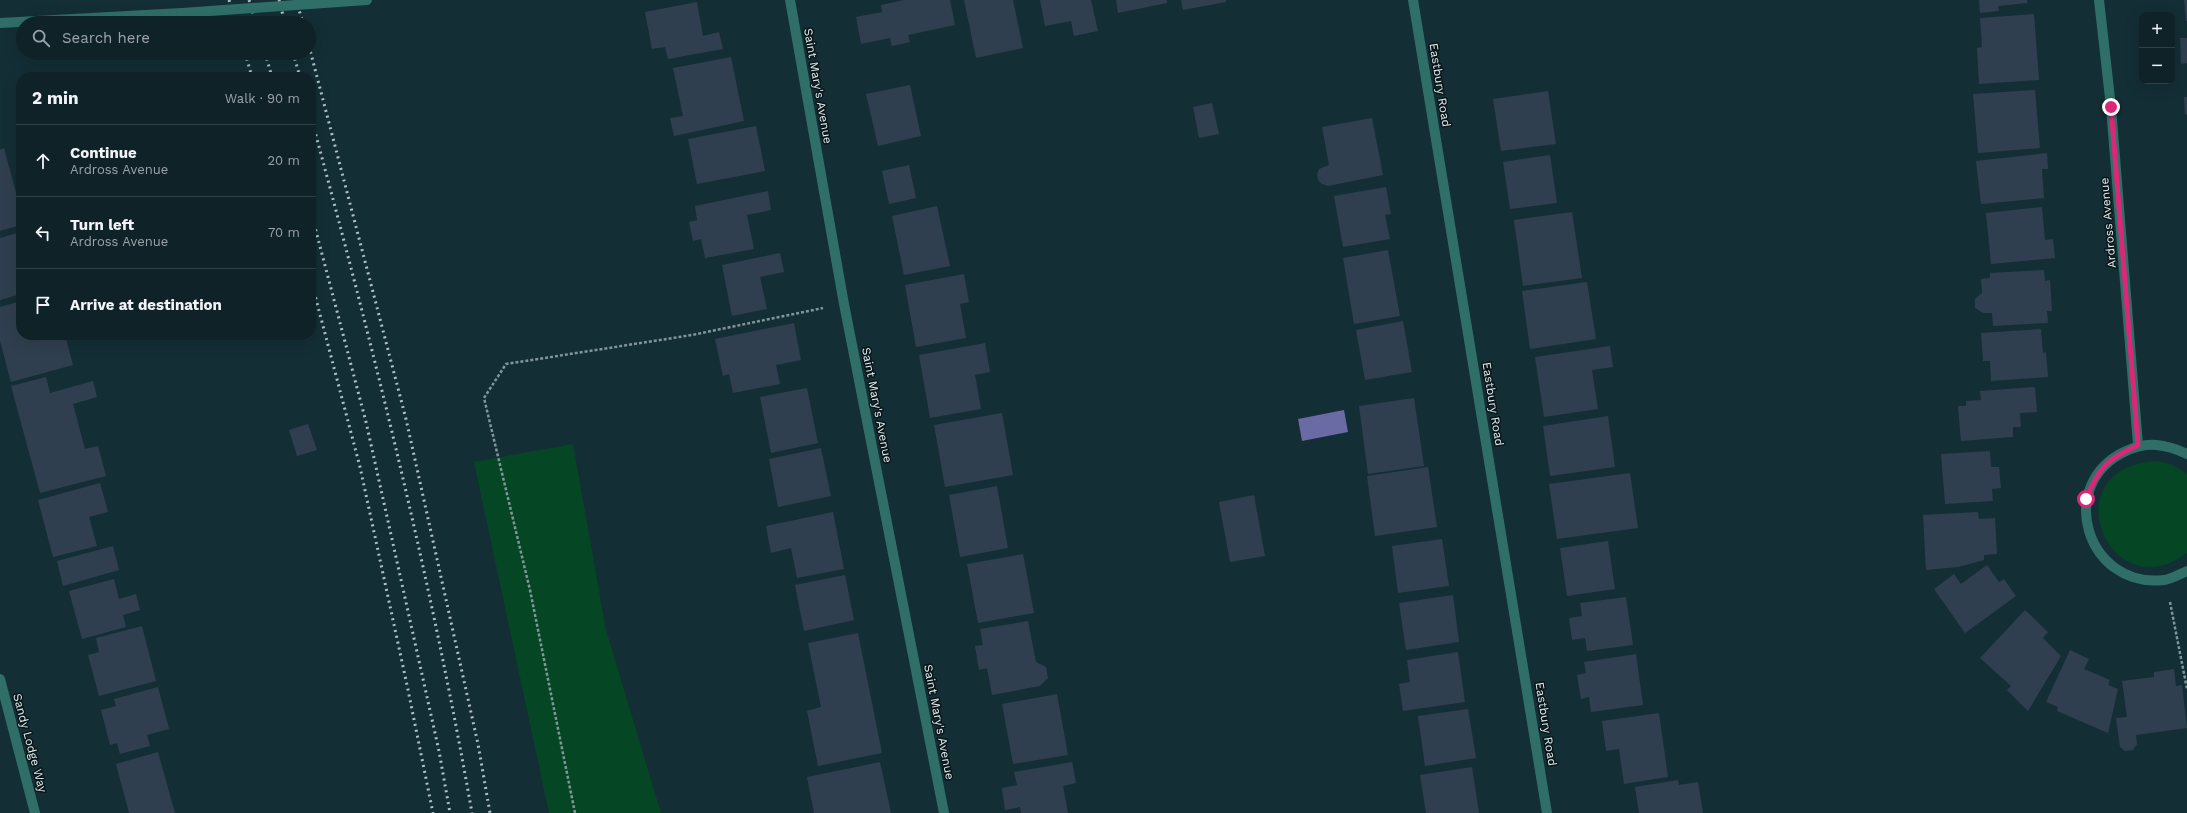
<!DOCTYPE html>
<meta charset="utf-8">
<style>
body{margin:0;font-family:"Work Sans",sans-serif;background:#1d2f34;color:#f1f3f6}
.controls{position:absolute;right:12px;top:12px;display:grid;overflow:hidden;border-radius:8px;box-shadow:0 4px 16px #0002}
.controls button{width:36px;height:36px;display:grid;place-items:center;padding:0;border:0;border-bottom:1px solid #2f3f45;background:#0f2228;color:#f1f3f6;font:20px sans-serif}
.stop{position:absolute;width:12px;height:12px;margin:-9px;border:3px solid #db2777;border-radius:50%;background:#fff}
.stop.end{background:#db2777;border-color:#fff;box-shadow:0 1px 4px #0008}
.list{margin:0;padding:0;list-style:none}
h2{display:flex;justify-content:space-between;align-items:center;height:52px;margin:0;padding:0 16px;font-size:17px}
h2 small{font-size:13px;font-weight:400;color:#9ba4a8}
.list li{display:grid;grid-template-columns:26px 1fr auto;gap:12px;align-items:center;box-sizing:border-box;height:72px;padding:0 16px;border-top:1px solid #2f3f45}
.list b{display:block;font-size:15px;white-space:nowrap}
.list p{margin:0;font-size:13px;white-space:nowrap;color:#9ba4a8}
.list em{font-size:13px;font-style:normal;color:#9ba4a8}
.icon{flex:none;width:22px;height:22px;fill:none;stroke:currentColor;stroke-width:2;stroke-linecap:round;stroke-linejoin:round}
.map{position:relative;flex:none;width:2187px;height:813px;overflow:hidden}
.search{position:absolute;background:#0f2228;box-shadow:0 4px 16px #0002;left:16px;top:16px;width:300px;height:44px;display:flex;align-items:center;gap:10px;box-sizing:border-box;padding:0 14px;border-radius:22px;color:#9ba4a8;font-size:15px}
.panel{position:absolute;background:#0f2228;box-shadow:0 4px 16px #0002;left:16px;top:72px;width:300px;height:268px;border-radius:16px}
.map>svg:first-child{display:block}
.green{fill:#054725}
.water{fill:#6a6ba4}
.building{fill:#303f4f}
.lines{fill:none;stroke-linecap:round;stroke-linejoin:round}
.path{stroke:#81959a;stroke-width:2.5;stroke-dasharray:3 2;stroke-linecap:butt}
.minor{stroke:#2f6f68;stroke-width:10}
.tertiary{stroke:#2f6f68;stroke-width:10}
.rail{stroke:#b0c1c6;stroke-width:3;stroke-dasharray:2 4;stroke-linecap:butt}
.tertiary-bridge{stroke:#2f6f68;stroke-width:10}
.route{stroke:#db2777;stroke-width:5}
.labels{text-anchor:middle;stroke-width:3;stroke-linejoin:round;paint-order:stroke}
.street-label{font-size:12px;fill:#deedf1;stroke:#0a1518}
</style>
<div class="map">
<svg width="2187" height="813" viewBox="0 0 2187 813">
<rect width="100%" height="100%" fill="#142e35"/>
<g class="green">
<polygon points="573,444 606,630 661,813 549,813 474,462"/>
<path d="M2158,461L2173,465L2187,474V553C2107,612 2050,465 2158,461Z"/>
</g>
<polygon class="water" points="1344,410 1348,432 1302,441 1298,419"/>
<g class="building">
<polygon points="904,0 950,0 955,25 908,35 910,42 892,46 890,38 861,44 856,17 882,12 881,5"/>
<polygon points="964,0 1013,0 1023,48 976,58"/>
<polygon points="1040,0 1091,0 1098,31 1074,36 1071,21 1045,26"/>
<polygon points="1116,0 1167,0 1167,3 1118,13"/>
<polygon points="1181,0 1226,0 1226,2 1183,10"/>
<polygon points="1979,0 2027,0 2027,3 1998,6 1999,11 1980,13"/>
<polygon points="2184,0 2187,0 2187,21 2186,21"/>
<polygon points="697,2 703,36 719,32 723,49 668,59 665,47 652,49 645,12"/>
<polygon points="2034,14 2039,80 1979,84 1977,48 1982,47 1980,18"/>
<polygon points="2180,38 2187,38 2187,63 2181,64"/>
<polygon points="731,57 744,121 674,136 670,118 683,116 673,68"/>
<polygon points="910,85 921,136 878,146 866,94"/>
<polygon points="2035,90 2040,148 1978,153 1973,94"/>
<polygon points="1548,91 1556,144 1501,151 1493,99"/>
<polygon points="2184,97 2187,97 2187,114 2185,115"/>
<polygon points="1212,103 1219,134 1199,138 1193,107"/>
<polygon points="1372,118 1383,175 1328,186 1322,184 1318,180 1317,174 1319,169 1329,165 1322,127"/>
<polygon points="756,126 765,171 697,184 688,139"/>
<polygon points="4,148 17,196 21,194 21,225 0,231 0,150"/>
<polygon points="2047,153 2048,169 2042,169 2044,198 1981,204 1976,161"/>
<polygon points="1550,155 1557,203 1510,209 1503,162"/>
<polygon points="909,165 916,198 889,204 882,171"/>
<polygon points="1386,187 1391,214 1385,215 1390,239 1343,247 1334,196"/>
<polygon points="768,191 771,210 747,215 754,249 705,258 701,239 693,241 689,222 697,220 695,206"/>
<polygon points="937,206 950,266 904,275 892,216"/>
<polygon points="2042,207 2045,240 2053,239 2055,258 1991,264 1986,213"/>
<polygon points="1572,212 1582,278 1523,286 1514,220"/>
<polygon points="21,232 21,294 0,300 0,238"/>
<polygon points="1388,250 1400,316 1354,324 1343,258"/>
<polygon points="780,253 784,272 760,277 767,309 732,316 722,265"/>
<polygon points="2044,270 2045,281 2050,280 2052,311 2047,311 2048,323 1993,326 1992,313 1983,313 1975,308 1975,299 1982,293 1981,279 1990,278 1990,273"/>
<polygon points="964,274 969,302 960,304 966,338 916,347 905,285"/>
<polygon points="1587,282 1596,339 1530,349 1522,291"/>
<polygon points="21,301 21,335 65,335 73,365 11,382 0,341 0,307"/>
<polygon points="1403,321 1412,372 1365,380 1356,330"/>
<polygon points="794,323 801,360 776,365 780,384 733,393 729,374 723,376 715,339"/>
<polygon points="2041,329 2043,353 2046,352 2048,377 1991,381 1990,361 1983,361 1981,333"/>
<polygon points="985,343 990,372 975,375 981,409 930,418 919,355"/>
<polygon points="1610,346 1613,367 1592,370 1598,409 1544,417 1535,357"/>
<polygon points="46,377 50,393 93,381 97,397 73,404 85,449 98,446 106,476 40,493 11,386"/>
<polygon points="2035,387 2037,412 2020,413 2021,427 2013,427 2013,437 1961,441 1958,406 1966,406 1966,401 1981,400 1980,391"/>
<polygon points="807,388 818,443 771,453 760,397"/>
<polygon points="1414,398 1424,466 1368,474 1359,406"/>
<polygon points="1002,413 1013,475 945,487 934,425"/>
<polygon points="1608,416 1615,467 1550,476 1543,426"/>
<polygon points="308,424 317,450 297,456 289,430"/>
<polygon points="821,448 831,496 778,507 769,459"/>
<polygon points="1990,451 1991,467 1999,467 2001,488 1992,489 1993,501 1945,504 1941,454"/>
<polygon points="1428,467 1437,527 1375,536 1367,476"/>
<polygon points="1630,473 1638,528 1557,539 1549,484"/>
<polygon points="100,483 108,512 89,517 97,546 53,557 38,500"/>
<polygon points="997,486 1008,548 960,557 949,495"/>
<polygon points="1254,495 1265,556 1230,562 1219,502"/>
<polygon points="833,512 844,569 797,578 791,548 771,553 766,526"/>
<polygon points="1978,512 1979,519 1995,518 1997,554 1984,555 1984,560 1958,567 1926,570 1923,515"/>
<polygon points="1442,539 1449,586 1398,593 1392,546"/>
<polygon points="1608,541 1615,589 1567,596 1560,548"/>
<polygon points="113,546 119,570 63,586 57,561"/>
<polygon points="1023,554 1034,613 978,623 967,564"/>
<polygon points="1987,565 1999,582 2004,579 2016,596 1965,633 1934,589 1954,574 1961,584"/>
<polygon points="845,575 854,620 804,631 795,585"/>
<polygon points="114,579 119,599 136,594 140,610 123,615 126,627 82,639 69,591"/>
<polygon points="1453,595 1459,642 1406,650 1399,603"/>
<polygon points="1626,597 1633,645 1587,651 1585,638 1572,640 1569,618 1582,616 1580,603"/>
<polygon points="2025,610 2048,632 2043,638 2061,656 2028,711 2007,690 2011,686 1980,658"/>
<polygon points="1028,621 1036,662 1046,667 1048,678 1040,686 992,695 987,668 979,670 975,646 983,645 980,629"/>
<polygon points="142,626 156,681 99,696 88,655 99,652 96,638"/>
<polygon points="858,633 882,753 818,766 807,711 821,707 808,643"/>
<polygon points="2070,650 2089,659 2084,669 2110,680 2108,685 2118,689 2108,733 2057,711 2058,707 2046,702"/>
<polygon points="1458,652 1465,702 1403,711 1399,684 1410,682 1407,660"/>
<polygon points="1636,654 1643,705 1591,712 1589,697 1581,699 1577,675 1586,673 1584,662"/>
<polygon points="2174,669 2176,686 2182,685 2187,728 2136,735 2137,744 2133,750 2125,751 2120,747 2116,718 2127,717 2122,681 2154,677 2154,672"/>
<polygon points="158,687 169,729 147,735 150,746 120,754 117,743 110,745 101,710 116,706 114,699"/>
<polygon points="1057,694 1068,755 1013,764 1002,704"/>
<polygon points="1468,709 1476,758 1425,766 1418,716"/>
<polygon points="1659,713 1668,777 1624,784 1619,749 1606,751 1602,721"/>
<polygon points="158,752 175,813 129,813 116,764"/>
<polygon points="880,762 891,813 814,813 807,777"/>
<polygon points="1072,762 1076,783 1063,786 1068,813 1021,813 1020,807 1005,810 1002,788 1017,785 1014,772"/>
<polygon points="1472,767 1479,813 1426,813 1420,775"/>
<polygon points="1678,780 1679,785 1698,782 1703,813 1639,813 1635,787"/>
</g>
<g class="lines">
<g class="path">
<polyline points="2170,602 2187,689"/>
<polyline points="575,813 530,590 484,398 506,364 692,335 823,308"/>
</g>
<g class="minor">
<polyline points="790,0 844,304 944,813"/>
<polyline points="1413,0 1547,813"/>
<polyline points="2099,0 2111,107 2138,445"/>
<path d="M2187,454C2166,444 2147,441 2126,451C2054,484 2087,589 2164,580C2172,579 2180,574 2187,571"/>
</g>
<g class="tertiary">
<polyline points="0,23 182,13"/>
<polyline points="0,679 35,813"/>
</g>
<g class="rail">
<polyline points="229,0 236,23"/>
<polyline points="249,0 256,23"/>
<polyline points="279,0 285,23"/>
<polyline points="296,0 303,23"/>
<polyline points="309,46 406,419 478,744 490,813"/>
<polyline points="245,53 252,77"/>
<polyline points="265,53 272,77"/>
<polyline points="293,53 300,77"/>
<path d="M311,117C373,346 431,579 472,813"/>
<polyline points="311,212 366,422 439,751 450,813"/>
<polyline points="311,280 360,467 407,685 433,813"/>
</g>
<polyline class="tertiary-bridge" points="182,13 367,0"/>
</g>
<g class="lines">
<path class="route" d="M2086,499C2099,467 2106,460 2138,445L2111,107"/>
</g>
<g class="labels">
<g class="street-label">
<text transform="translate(1440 85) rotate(81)" y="4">Eastbury Road</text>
<text transform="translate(818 86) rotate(80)" y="4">Saint Mary's Avenue</text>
<text transform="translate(2108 223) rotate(-95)" y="4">Ardross Avenue</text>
<text transform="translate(1493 404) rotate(81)" y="4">Eastbury Road</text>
<text transform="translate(877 405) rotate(79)" y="4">Saint Mary's Avenue</text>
<text transform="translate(939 722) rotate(79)" y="4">Saint Mary's Avenue</text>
<text transform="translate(1546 724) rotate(81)" y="4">Eastbury Road</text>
<text transform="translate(30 743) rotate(75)" y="4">Sandy Lodge Way</text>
</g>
</g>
</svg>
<div class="controls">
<button>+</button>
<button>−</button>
</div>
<div class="stop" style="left:2086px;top:499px"></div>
<div class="stop end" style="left:2111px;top:107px"></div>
<div class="search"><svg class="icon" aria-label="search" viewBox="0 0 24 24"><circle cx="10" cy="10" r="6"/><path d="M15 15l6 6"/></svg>Search here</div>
<section class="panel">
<h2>2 min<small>Walk · 90 m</small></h2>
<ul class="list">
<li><svg class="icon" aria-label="ahead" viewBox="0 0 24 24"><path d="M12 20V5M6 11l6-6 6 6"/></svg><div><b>Continue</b><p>Ardross Avenue</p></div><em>20 m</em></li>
<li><svg class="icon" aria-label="left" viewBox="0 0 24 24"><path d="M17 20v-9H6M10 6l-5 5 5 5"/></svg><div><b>Turn left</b><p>Ardross Avenue</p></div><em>70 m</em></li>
<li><svg class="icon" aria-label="arrive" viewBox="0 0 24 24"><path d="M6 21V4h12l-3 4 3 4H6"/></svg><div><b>Arrive at destination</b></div></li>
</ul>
</section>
</div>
